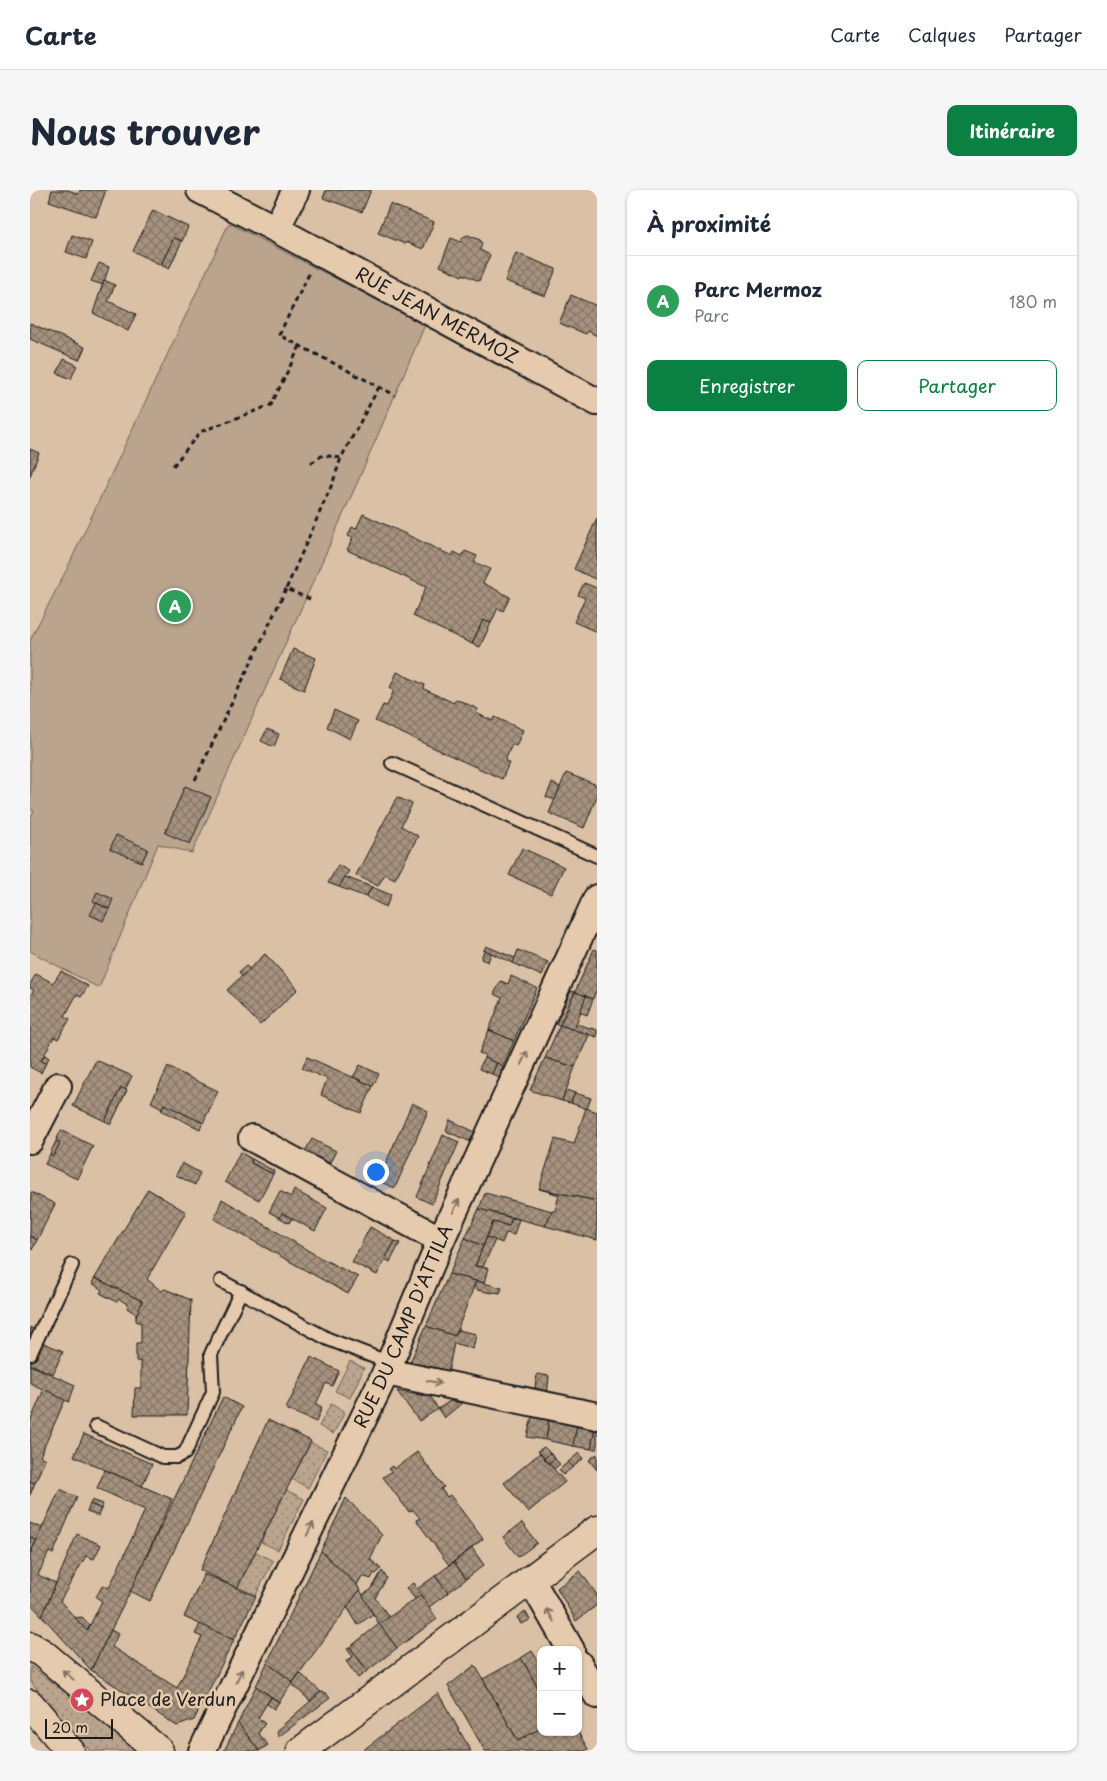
<!DOCTYPE html>
<html lang="fr">
<meta charset="utf-8">
<style>
body{margin:0;font-family:"Playpen Sans",sans-serif;background:#f6f6f7;color:#1f2937}
.controls{position:absolute;right:15px;bottom:15px;display:grid;overflow:hidden;border-radius:10px;box-shadow:0 1px 4px #0004}
.controls button{width:45px;height:45px;display:grid;place-items:center;padding:0;border:0;border-bottom:1px solid #e0e1e3;background:#fff;color:#1f2937;font:25px sans-serif}
.scale{position:absolute;left:15px;bottom:12px;width:68px;box-sizing:border-box;padding-left:5px;border:2px solid #1c1c1c;border-top:0;font-size:14px;line-height:18px;white-space:nowrap;color:#1c1c1c;-webkit-text-stroke:4px #e6caad;paint-order:stroke}
.you{position:absolute;left:345px;top:981px;width:18px;height:18px;margin:-12px;border:4px solid #fff;border-radius:50%;background:#1a73e8;box-shadow:0 0 0 8px #1a73e833}
.badge{display:grid;place-items:center;width:32px;height:32px;border-radius:50%;background:#0b8043;color:#fff;font-size:16px;font-weight:700}
.pin{position:absolute;translate:-50% -50%;border:2px solid #fff;box-shadow:0 1px 5px #0006}
.list{margin:0;padding:0;list-style:none}
h2{display:flex;justify-content:space-between;align-items:center;height:65px;margin:0;padding:0 20px;font-size:21px}
h2 small{font-size:16px;font-weight:400;color:#747a83}
.list li{display:grid;grid-template-columns:32px 1fr auto;gap:15px;align-items:center;box-sizing:border-box;height:90px;padding:0 20px;border-top:1px solid #e0e1e3}
.list b{display:block;font-size:19px;white-space:nowrap}
.list p{margin:0;font-size:16px;white-space:nowrap;color:#747a83}
.list em{font-size:16px;font-style:normal;color:#747a83}
.actions{display:flex;gap:10px;padding:15px 20px}
.actions a{flex:1;padding:11px 0;border:1px solid #0b8043;border-radius:10px;text-align:center;font-size:18px;color:#0b8043}
.actions .main{background:#0b8043;color:#fff}
.map{position:relative;flex:none;width:567px;height:1561px;overflow:hidden;border-radius:10px}
header{display:flex;align-items:center;gap:30px;box-sizing:border-box;height:70px;padding:0 25px;background:#fff;border-bottom:1px solid #e0e1e3}
header strong{font-size:24px}
nav{display:flex;gap:28px;margin-inline-start:auto;font-size:18px}
.intro{display:flex;align-items:center;justify-content:space-between;box-sizing:border-box;height:120px;padding:0 30px}
h1{margin:0;font-size:35px}
.button{padding:12px 22px;border-radius:10px;background:#0b8043;color:#fff;font-size:18px;font-weight:700}
main{display:flex;gap:30px;padding:0 30px}
aside{flex:1;background:#fff;border-radius:10px;box-shadow:0 1px 4px #0004}
.map>svg:first-child{display:block}
.grass{fill:url(#grass-dots);stroke:#6b6055}
.park{fill:#baa48e;stroke:#6b6055}
.building{fill:url(#building-cross-hatch);stroke:#1c1c1c}
.lines{fill:none;stroke-linecap:round;stroke-linejoin:round}
.lane-casing{stroke:#1c1c1c;stroke-width:16}
.street-casing{stroke:#1c1c1c;stroke-width:30}
.secondary-casing{stroke:#1c1c1c;stroke-width:31}
.path{stroke:#1c1c1c;stroke-width:3;stroke-dasharray:5 4;stroke-linecap:butt}
.lane{stroke:#e6caad;stroke-width:12}
.street{stroke:#e6caad;stroke-width:26}
.secondary{stroke:#e6caad;stroke-width:28}
.oneway{stroke:#817364}
.labels{text-anchor:middle;stroke-width:5;stroke-linejoin:round;paint-order:stroke}
.street-label{font-size:18px;fill:#1c1c1c;stroke:#e6caad}
.poi-label{font-size:18px;fill:#1c1c1c;stroke:#e6caad;text-anchor:start}
</style>
<header>
<strong>Carte</strong>
<nav><a>Carte</a><a>Calques</a><a>Partager</a></nav>
</header>
<div class="intro"><h1>Nous trouver</h1><a class="button">Itinéraire</a></div>
<main>
<div class="map">
<svg width="567" height="1561" viewBox="0 0 567 1561">
<defs>
<pattern id="grass-dots" width="8" height="8" patternUnits="userSpaceOnUse" patternTransform="scale(1.25)"><rect width="8" height="8" fill="#baa48e"/><path d="M2 2h.1M6 6h.1" fill="none" stroke="#968573" stroke-width="1.8" stroke-linecap="round"/></pattern>
<pattern id="building-cross-hatch" width="8" height="8" patternUnits="userSpaceOnUse" patternTransform="scale(1.25)"><rect width="8" height="8" fill="#a5927e"/><path d="M0 0l8 8M0 8l8-8" fill="none" stroke="#867666"/></pattern>
</defs>
<rect width="100%" height="100%" fill="#dac0a4"/>
<filter id="ink" filterUnits="userSpaceOnUse"><feTurbulence type="fractalNoise" baseFrequency=".02" numOctaves="2"/><feDisplacementMap in="SourceGraphic" scale="10" xChannelSelector="R" yChannelSelector="G"/><feConvolveMatrix kernelMatrix="1 2 1 2 8 2 1 2 1" color-interpolation-filters="sRGB"/></filter>
<g filter="url(#ink)">
<g class="grass">
<polygon points="320,1171 334,1178 320,1208 305,1201"/>
<polygon points="301,1214 315,1222 303,1244 289,1236"/>
<polygon points="281,1253 297,1260 278,1298 262,1289"/>
<polygon points="256,1300 274,1309 248,1360 231,1352"/>
<polygon points="226,1362 243,1371 226,1405 208,1397"/>
<polygon points="0,1476 115,1561 60,1561 0,1491"/>
</g>
<polygon class="park" points="199,33 395,135 332,282 162,663 128,654 69,798 0,761 0,629 4,621 0,619 0,450 36,381"/>
<g class="building">
<polygon points="22,0 38,0 49,4 50,0 76,0 66,27 19,11"/>
<polygon points="296,0 341,0 332,22 293,8"/>
<polygon points="360,14 404,32 393,59 376,52 375,54 348,43"/>
<polygon points="123,20 158,37 152,51 144,48 131,75 103,61"/>
<polygon points="42,45 62,52 56,69 36,62"/>
<polygon points="438,45 450,50 452,54 450,60 460,65 449,91 433,84 432,86 410,76 421,48 431,52 433,47"/>
<polygon points="144,48 152,51 139,79 131,75"/>
<polygon points="486,63 526,79 515,106 475,91"/>
<polygon points="69,73 79,77 73,95 61,91"/>
<polygon points="74,90 85,95 78,111 106,124 98,141 63,123"/>
<polygon points="541,105 567,116 567,146 558,141 556,144 529,133"/>
<polygon points="0,133 55,157 49,170 0,149"/>
<polygon points="34,169 47,175 41,189 27,183"/>
<polygon points="0,259 9,263 0,286"/>
<polygon points="333,324 422,366 424,362 432,366 435,361 447,366 444,372 460,379 453,393 480,407 473,421 468,418 461,433 453,430 442,454 383,426 396,397 317,360 323,348 318,346 322,337 326,339"/>
<polygon points="567,328 567,390 544,379"/>
<polygon points="554,393 567,398 567,442 544,432 555,408 548,405"/>
<polygon points="453,430 461,433 450,457 442,454"/>
<polygon points="263,459 286,468 274,500 250,489"/>
<polygon points="367,482 395,495 394,499 424,513 426,509 448,519 446,523 463,531 465,527 493,540 486,556 482,554 475,571 479,573 472,589 345,531 353,515 357,516 364,500 360,498"/>
<polygon points="304,520 328,531 320,549 297,537"/>
<polygon points="237,539 249,544 244,557 231,551"/>
<polygon points="536,583 567,595 567,606 554,638 519,623"/>
<polygon points="522,593 530,597 525,610 516,607"/>
<polygon points="155,596 181,607 160,654 135,643"/>
<polygon points="367,607 382,614 371,636 388,646 365,689 355,684 348,696 326,685"/>
<polygon points="86,645 118,659 112,672 80,659"/>
<polygon points="492,658 534,677 521,704 479,685"/>
<polygon points="308,675 319,681 309,697 298,693"/>
<polygon points="315,687 342,697 336,707 309,697"/>
<polygon points="342,697 361,705 356,717 336,707"/>
<polygon points="67,702 83,709 79,719 63,711"/>
<polygon points="66,713 79,719 73,731 60,725"/>
<polygon points="456,756 485,768 483,773 454,760"/>
<polygon points="564,759 567,760 567,798 563,809 545,802"/>
<polygon points="454,760 461,763 458,772 451,769"/>
<polygon points="488,760 518,772 512,786 483,773"/>
<polygon points="235,764 268,799 230,835 197,800"/>
<polygon points="216,776 220,779 212,786 209,782"/>
<polygon points="31,781 58,796 51,807 47,804 35,826 40,829 28,849 24,847 11,871 16,873 11,883 0,877 0,806 4,800 0,798 0,794 6,784 23,793"/>
<polygon points="481,786 507,798 484,851 459,840 472,808 464,804 471,791 478,794"/>
<polygon points="541,801 545,802 530,835 525,834"/>
<polygon points="545,802 556,806 544,840 530,835"/>
<polygon points="556,806 563,809 557,825 550,822"/>
<polygon points="546,834 567,840 567,847 544,840"/>
<polygon points="530,835 559,845 545,877 515,868"/>
<polygon points="459,840 484,851 473,876 454,868 455,865 449,863"/>
<polygon points="15,865 19,868 16,873 11,871"/>
<polygon points="277,867 343,896 331,923 291,905 297,889 272,878"/>
<polygon points="454,868 467,873 462,884 449,879"/>
<polygon points="515,868 545,877 532,911 500,900"/>
<polygon points="66,870 102,886 95,900 91,898 75,931 43,916"/>
<polygon points="467,873 473,876 469,888 462,884"/>
<polygon points="330,875 349,884 343,896 323,887"/>
<polygon points="138,877 188,901 173,933 134,914 132,918 121,912"/>
<polygon points="91,898 97,900 81,934 75,931"/>
<polygon points="536,900 545,903 541,913 532,911"/>
<polygon points="545,903 561,908 557,919 541,913"/>
<polygon points="382,913 398,921 365,998 348,991"/>
<polygon points="134,914 173,933 170,939 131,920"/>
<polygon points="556,918 567,922 567,1011 509,999 525,949 544,954"/>
<polygon points="420,930 445,942 441,952 416,941"/>
<polygon points="31,940 63,956 47,989 15,974 20,964 23,966 30,953 26,951"/>
<polygon points="413,945 429,952 402,1014 387,1007"/>
<polygon points="282,949 306,961 297,978 273,965"/>
<polygon points="26,951 30,953 23,966 20,964"/>
<polygon points="210,962 222,969 221,973 243,984 229,1010 195,992"/>
<polygon points="222,969 244,981 243,984 221,973"/>
<polygon points="152,973 170,983 165,995 146,985"/>
<polygon points="118,999 156,1022 117,1089 131,1101 135,1099 161,1110 157,1225 104,1225 105,1198 111,1198 111,1172 106,1171 106,1153 111,1153 111,1133 106,1131 106,1126 112,1111 65,1088"/>
<polygon points="510,999 567,1011 567,1050 515,1036 522,1021 525,1021 529,1005"/>
<polygon points="264,1000 297,1018 285,1041 252,1023 250,1028 239,1022 250,1001 261,1007"/>
<polygon points="1,1002 25,1014 7,1050 0,1046"/>
<polygon points="455,1003 522,1021 515,1036 449,1019"/>
<polygon points="192,1009 289,1067 328,1087 318,1104 184,1029"/>
<polygon points="449,1019 482,1028 479,1036 463,1032 453,1056 435,1048"/>
<polygon points="252,1023 262,1028 259,1033 250,1028"/>
<polygon points="482,1028 489,1029 484,1045 476,1043 472,1053 457,1047 463,1032 479,1036"/>
<polygon points="340,1037 365,1051 347,1085 322,1072"/>
<polygon points="0,1046 7,1050 2,1060 0,1059"/>
<polygon points="457,1047 465,1050 453,1077 445,1076"/>
<polygon points="435,1048 453,1056 445,1076 458,1078 454,1093 419,1084"/>
<polygon points="365,1051 370,1053 360,1072 355,1069"/>
<polygon points="419,1084 446,1091 425,1146 396,1136"/>
<polygon points="65,1088 112,1111 106,1126 106,1124 97,1118 99,1115 89,1109 87,1112 70,1103 72,1100 62,1093"/>
<polygon points="446,1091 472,1098 470,1103 463,1102 462,1103 447,1100 444,1096"/>
<polygon points="396,1136 425,1146 428,1140 446,1144 443,1159 424,1153 417,1188 378,1177"/>
<polygon points="0,1137 5,1140 0,1151"/>
<polygon points="11,1152 33,1161 23,1184 0,1174"/>
<polygon points="281,1167 309,1181 302,1196 296,1193 286,1214 292,1217 286,1232 256,1219"/>
<polygon points="0,1175 45,1195 39,1212 0,1193"/>
<polygon points="507,1184 519,1186 517,1206 504,1204"/>
<polygon points="14,1199 35,1210 10,1266 15,1269 5,1293 0,1291 0,1232"/>
<polygon points="367,1201 401,1207 408,1219 389,1231"/>
<polygon points="193,1207 212,1217 120,1411 100,1401"/>
<polygon points="420,1211 432,1213 414,1228 408,1219"/>
<polygon points="502,1227 519,1230 516,1250 497,1247"/>
<polygon points="238,1230 281,1251 207,1398 170,1380"/>
<polygon points="519,1230 547,1235 543,1256 516,1250"/>
<polygon points="547,1235 565,1238 561,1259 543,1256"/>
<polygon points="565,1238 567,1239 567,1259 561,1259"/>
<polygon points="54,1244 122,1274 112,1296 44,1266"/>
<polygon points="514,1257 520,1263 514,1269 508,1261"/>
<polygon points="387,1262 414,1297 411,1299 417,1307 420,1305 453,1349 419,1375 386,1330 390,1328 383,1320 379,1322 353,1287 361,1282 358,1279 362,1276 364,1279"/>
<polygon points="510,1263 535,1292 498,1322 474,1293"/>
<polygon points="520,1263 525,1269 519,1273 514,1269"/>
<polygon points="549,1263 553,1269 543,1277 538,1272"/>
<polygon points="567,1264 567,1280 559,1270"/>
<polygon points="525,1269 530,1274 524,1279 519,1273"/>
<polygon points="538,1272 543,1277 533,1285 529,1280"/>
<polygon points="75,1280 142,1309 101,1400 61,1480 12,1426 47,1344 71,1355 64,1369 56,1366 30,1411 57,1441 72,1411 66,1407 73,1395 79,1398 115,1320 67,1298"/>
<polygon points="0,1291 5,1293 0,1305"/>
<polygon points="30,1299 47,1307 23,1364 19,1362 8,1385 26,1393 12,1426 0,1413 0,1364"/>
<polygon points="316,1308 352,1345 340,1369 351,1379 346,1384 344,1383 341,1389 332,1386 327,1395 291,1361"/>
<polygon points="62,1310 73,1314 71,1319 60,1314"/>
<polygon points="60,1314 71,1319 68,1326 57,1322"/>
<polygon points="0,1333 12,1338 6,1351 0,1347"/>
<polygon points="492,1333 507,1353 488,1367 473,1347"/>
<polygon points="0,1347 6,1351 0,1364"/>
<polygon points="442,1358 454,1375 436,1389 424,1372"/>
<polygon points="291,1361 327,1395 330,1400 263,1492 237,1473"/>
<polygon points="424,1372 436,1389 418,1403 405,1386"/>
<polygon points="352,1381 357,1388 345,1408 360,1428 349,1434 332,1405 341,1400"/>
<polygon points="550,1381 567,1405 567,1415 546,1431 527,1398"/>
<polygon points="174,1384 226,1406 204,1450 154,1427"/>
<polygon points="405,1386 418,1403 399,1417 387,1399"/>
<polygon points="383,1393 391,1405 385,1409 376,1398"/>
<polygon points="330,1400 343,1424 328,1435 317,1417"/>
<polygon points="391,1405 407,1429 367,1458 349,1434"/>
<polygon points="495,1421 500,1430 491,1434 487,1427"/>
<polygon points="52,1427 60,1435 57,1441 45,1428"/>
<polygon points="170,1434 204,1450 164,1530 147,1536 61,1480 81,1440 88,1444 82,1457 147,1498 172,1447 165,1444"/>
<polygon points="349,1434 367,1458 337,1481 320,1457"/>
<polygon points="320,1457 337,1481 328,1488 316,1471 323,1467 317,1459"/>
<polygon points="502,1461 511,1476 511,1503 491,1468"/>
<polygon points="491,1468 511,1503 511,1538 488,1551 453,1489"/>
<polygon points="237,1473 263,1492 249,1512 226,1496"/>
<polygon points="445,1475 488,1551 511,1538 511,1542 548,1542 558,1559 554,1561 455,1561 418,1496"/>
<polygon points="270,1483 291,1502 280,1511 262,1494"/>
<polygon points="226,1496 241,1507 228,1528 235,1533 228,1544 238,1555 229,1561 208,1533"/>
<polygon points="291,1502 296,1503 300,1508 248,1547 247,1540"/>
<polygon points="408,1503 441,1561 332,1561"/>
<polygon points="241,1507 249,1512 244,1519 237,1514"/>
<polygon points="208,1533 229,1561 194,1561"/>
</g>
<g class="lines">
<defs>
<g id="lane">
<polyline points="362,573 567,666"/>
<polyline points="191,1091 298,1149 360,1173"/>
<polyline points="0,1164 42,1075"/>
<polyline points="66,1236 133,1267 147,1267 155,1263 183,1202 181,1164 211,1101"/>
</g>
<g id="street">
<path id="s1" d="M170,0L246,39L567,212"/>
<polyline points="246,39 266,0"/>
<polyline points="222,948 411,1050"/>
<polyline points="0,950 28,896"/>
<polyline points="356,1182 567,1226"/>
<polyline points="501,1390 541,1460"/>
<polyline points="548,1473 567,1505"/>
<path id="s2" d="M172,1561L356,1182L411,1050L567,708"/>
</g>
<g id="secondary">
<polyline points="0,1456 12,1463 129,1561"/>
<polyline points="0,1514 40,1561"/>
<polyline points="271,1561 567,1340"/>
</g>
</defs>
<use href="#lane" class="lane-casing"/>
<use href="#street" class="street-casing"/>
<use href="#secondary" class="secondary-casing"/>
<g class="path">
<polyline points="279,84 249,145 365,205"/>
<polyline points="281,273 293,265 311,268 349,197"/>
<polyline points="143,276 170,242 241,215 270,156"/>
<polyline points="280,409 256,399 303,292 311,268"/>
<polyline points="165,590 256,399"/>
</g>
<use href="#lane" class="lane"/>
<use href="#street" class="street"/>
<use href="#secondary" class="secondary"/>
</g>
<defs><path id="oneway-shaft" d="M-6 0H5M1.5-3L5.5 0L1.5 3" fill="none" stroke-width="1.6" stroke-linecap="round" stroke-linejoin="round" transform="scale(1.25)"/></defs>
<g class="oneway">
<use href="#oneway-shaft" transform="translate(494 868) rotate(-65)"/>
<use href="#oneway-shaft" transform="translate(426 1016) rotate(-65)"/>
<use href="#oneway-shaft" transform="translate(404 1192) rotate(12)"/>
<use href="#oneway-shaft" transform="translate(280 1339) rotate(-64)"/>
<use href="#oneway-shaft" transform="translate(520 1425) rotate(-120)"/>
<use href="#oneway-shaft" transform="translate(38 1485) rotate(-140)"/>
<use href="#oneway-shaft" transform="translate(209 1486) rotate(-64)"/>
</g>
</g>
<defs>
<symbol id="sight-disc" viewBox="-11 -11 22 22"><circle r="9.5" fill="#d1495b" stroke="#e6caad"/><path d="M0-6L1.8-2.2L6-1.7L2.9 1.2L3.7 5.4L0 3.3L-3.7 5.4L-2.9 1.2L-6-1.7L-1.8-2.2Z" fill="#fff"/></symbol>
</defs>
<g fill-rule="evenodd">
<use href="#sight-disc" x="38" y="1496" width="28" height="28"/>
</g>
<g class="labels">
<g class="street-label">
<text dy="6" stroke="none"><textPath href="#s1" startOffset="268">RUE JEAN MERMOZ</textPath></text>
<text dy="6" stroke="none"><textPath href="#s2" startOffset="470">RUE DU CAMP D'ATTILA</textPath></text>
</g>
<g class="poi-label">
<text x="70" y="1516">Place de Verdun</text>
</g>
</g>
</svg>
<div class="controls">
<button>+</button>
<button>−</button>
</div>
<div class="scale">20 m</div>
<div class="you"></div>
<div class="pin badge" style="left:145px;top:416px;background:#2e9e5b">A</div>
</div>
<aside>
<h2>À proximité<small></small></h2>
<ul class="list">
<li><span class="badge" style="background:#2e9e5b">A</span><div><b>Parc Mermoz</b><p>Parc</p></div><em>180 m</em></li>
</ul>
<div class="actions"><a class="main">Enregistrer</a><a>Partager</a></div>
</aside>
</main>
